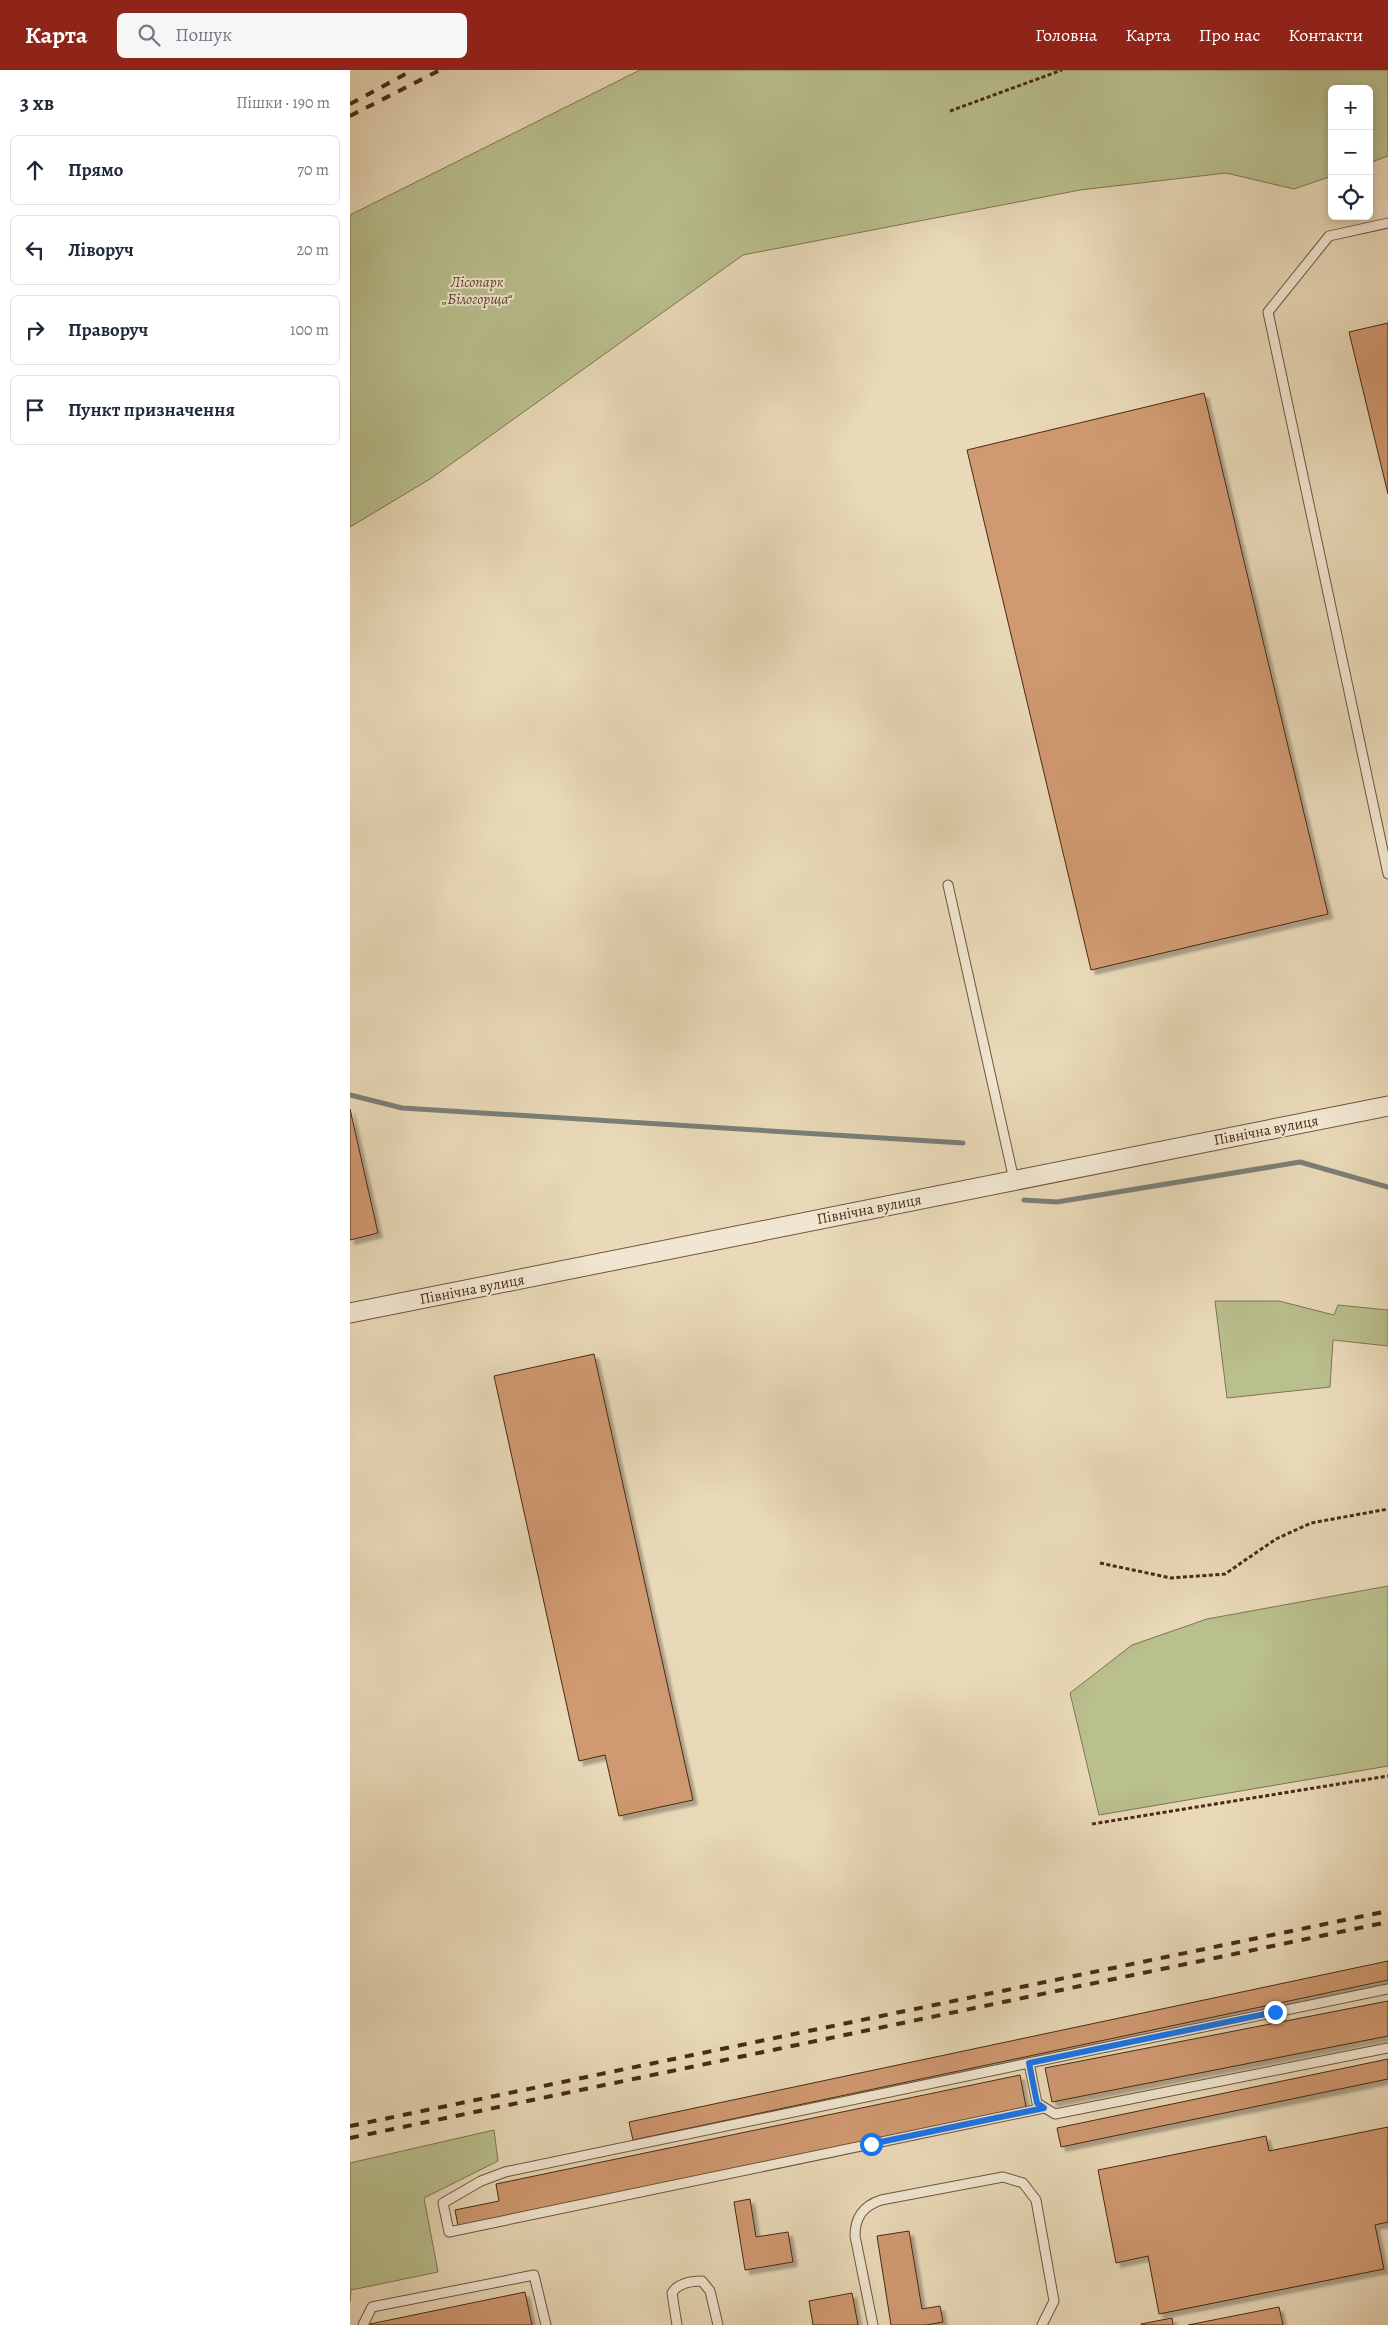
<!DOCTYPE html>
<html lang="uk">
<meta charset="utf-8">
<style>
body{margin:0;font-family:Alegreya,serif;background:#f6f6f7;color:#1f2937}
.controls{position:absolute;right:15px;top:15px;display:grid;overflow:hidden;border-radius:8px;box-shadow:0 2px 8px #0003}
.controls button{width:45px;height:45px;display:grid;place-items:center;padding:0;border:0;border-bottom:1px solid #e0e1e3;background:#fff;color:#1f2937;font:25px sans-serif}
.stop{position:absolute;width:15px;height:15px;margin:-11px;border:4px solid #1a73e8;border-radius:50%;background:#fff}
.stop.end{background:#1a73e8;border-color:#fff;box-shadow:0 1px 5px #0008}
.list{margin:0;padding:0;list-style:none}
h2{display:flex;justify-content:space-between;align-items:center;height:65px;margin:0;padding:0 20px;font-size:21px}
h2 small{font-size:16px;font-weight:400;color:#747a83}
.list li{display:grid;grid-template-columns:32px 1fr auto;gap:15px;align-items:center;box-sizing:border-box;height:70px;margin:0 10px 10px;padding:0 10px;border:1px solid #e0e1e3;border-radius:8px}
.list b{display:block;font-size:19px;white-space:nowrap}
.list em{font-size:16px;font-style:normal;color:#747a83}
.icon{flex:none;width:28px;height:28px;fill:none;stroke:currentColor;stroke-width:2;stroke-linecap:round;stroke-linejoin:round}
.map{position:relative;flex:none;width:1038px;height:2255px;overflow:hidden}
header{display:flex;align-items:center;gap:30px;box-sizing:border-box;height:70px;padding:0 25px;background:#8f2418;color:#fff}
header strong{font-size:24px}
nav{display:flex;gap:28px;margin-inline-start:auto;font-size:18px}
.search{width:350px;height:45px;background:#f6f6f7;display:flex;align-items:center;gap:12px;box-sizing:border-box;padding:0 18px;border-radius:8px;color:#747a83;font-size:19px}
main{display:flex}
aside{flex:1;background:#fff}
.map>svg:first-child{display:block}
.green{fill:#b9bf8d;stroke:#807550}
.lines{fill:none;stroke-linecap:round;stroke-linejoin:round}
.stream{stroke:#7a7f77;stroke-width:5}
.building{fill:#d19971;stroke:#462b13;filter:url(#shadow)}
.service-casing{stroke:#6f563c;stroke-width:11}
.minor-casing{stroke:#6f563c;stroke-width:21}
.path{stroke:#462b13;stroke-width:3;stroke-dasharray:4 2.5;stroke-linecap:butt}
.service{stroke:#f1e6d1;stroke-width:9}
.minor{stroke:#f1e6d1;stroke-width:19}
.rail{stroke:#462b13;stroke-width:4;stroke-dasharray:9 9;stroke-linecap:butt}
.route{stroke:#1a73e8;stroke-width:6}
.labels{text-anchor:middle;stroke-width:4;stroke-linejoin:round;paint-order:stroke}
.park-label{font-size:15px;font-style:italic;fill:#5d492b;stroke:#f1e6d1}
.street-label{font-size:15px;fill:#462b13;stroke:#f1e6d1}
</style>
<header>
<strong>Карта</strong>
<div class="search"><svg class="icon" aria-label="search" viewBox="0 0 24 24"><circle cx="10" cy="10" r="6"/><path d="M15 15l6 6"/></svg>Пошук</div>
<nav><a>Головна</a><a>Карта</a><a>Про нас</a><a>Контакти</a></nav>
</header>
<main>
<aside>
<h2>3 хв<small>Пішки · 190 m</small></h2>
<ul class="list">
<li><svg class="icon" aria-label="ahead" viewBox="0 0 24 24"><path d="M12 20V5M6 11l6-6 6 6"/></svg><div><b>Прямо</b></div><em>70 m</em></li>
<li><svg class="icon" aria-label="left" viewBox="0 0 24 24"><path d="M17 20v-9H6M10 6l-5 5 5 5"/></svg><div><b>Ліворуч</b></div><em>20 m</em></li>
<li><svg class="icon" aria-label="right" viewBox="0 0 24 24"><path d="M7 20v-9h11M14 6l5 5-5 5"/></svg><div><b>Праворуч</b></div><em>100 m</em></li>
<li><svg class="icon" aria-label="arrive" viewBox="0 0 24 24"><path d="M6 21V4h12l-3 4 3 4H6"/></svg><div><b>Пункт призначення</b></div></li>
</ul>
</aside>
<div class="map">
<svg width="1038" height="2255" viewBox="0 0 1038 2255">
<defs>
<filter id="shadow"><feDropShadow dx="4.5" dy="4.5" stdDeviation="1" flood-color="#0004"/></filter>
</defs>
<rect width="100%" height="100%" fill="#e9d9b8"/>
<filter id="stains"><feTurbulence type="fractalNoise" baseFrequency=".004" numOctaves="4"/><feColorMatrix values="0 0 0 0 .2 0 0 0 0 .09 0 0 0 0 .02 0 0 0 .5 -.17"/></filter>
<radialGradient id="worn" r=".72"><stop offset=".6" stop-color="#630" stop-opacity="0"/><stop offset="1" stop-color="#630" stop-opacity=".3"/></radialGradient>
<g class="green">
<polygon points="290,0 1038,0 1038,86 1019,93 1019,19 982,19 982,106 944,119 876,103 730,120 393,185 80,409 0,457 0,145"/>
<polygon points="865,1231 929,1231 984,1245 988,1235 1038,1240 1038,1276 983,1270 980,1317 877,1328"/>
<polygon points="1038,1516 1038,1696 749,1745 720,1623 782,1575 857,1549"/>
<polygon points="144,2060 148,2091 74,2128 88,2202 1,2220 0,2232 0,2093"/>
</g>
<g class="lines">
<g class="stream">
<polyline points="0,1025 52,1038 613,1073"/>
<polyline points="674,1130 707,1132 950,1092 1038,1117"/>
</g>
</g>
<g class="building">
<polygon points="1038,253 1038,424 999,262"/>
<polygon points="854,323 978,844 741,900 617,380"/>
<polygon points="0,1039 28,1163 0,1170"/>
<polygon points="244,1284 343,1730 269,1746 255,1685 229,1691 144,1306"/>
<polygon points="1038,1891 1038,1910 283,2070 279,2052"/>
<polygon points="1038,1931 1038,1966 702,2032 695,1998"/>
<polygon points="1038,1989 1038,2009 711,2077 707,2058"/>
<polygon points="670,2005 676,2037 108,2156 105,2140 149,2131 146,2114"/>
<polygon points="1038,2057 1038,2152 1025,2155 1034,2199 809,2244 798,2186 766,2193 748,2100 916,2066 919,2081"/>
<polygon points="400,2129 406,2167 438,2162 443,2192 395,2200 384,2132"/>
<polygon points="559,2161 572,2239 590,2236 593,2252 576,2255 541,2255 527,2166"/>
<polygon points="175,2222 182,2255 20,2255 20,2254"/>
<polygon points="502,2223 508,2255 463,2255 459,2231"/>
<polygon points="929,2237 933,2255 838,2255"/>
<polygon points="822,2248 823,2255 791,2255 791,2254"/>
</g>
<g class="lines">
<defs>
<g id="service">
<polyline points="1038,153 979,166 918,242 1038,804"/>
<polyline points="598,815 664,1110"/>
<polyline points="679,1993 1038,1919"/>
<polyline points="694,2038 99,2162 93,2133 131,2111 155,2102 679,1993 687,2033 705,2044 1038,1978"/>
<polyline points="13,2255 22,2237 184,2205 196,2255"/>
<path d="M327,2255L322,2223C328,2213 340,2211 352,2211L360,2221L368,2255"/>
<path d="M523,2255L505,2166C505,2147 513,2136 531,2130L653,2107L673,2113L686,2130L704,2231L692,2255"/>
</g>
<polyline id="minor" points="0,1243 1038,1036"/>
</defs>
<use href="#service" class="service-casing"/>
<use href="#minor" class="minor-casing"/>
<g class="path">
<polyline points="600,41 712,0"/>
<polyline points="750,1493 821,1508 875,1504 926,1469 961,1453 1038,1439"/>
<polyline points="742,1754 1038,1706"/>
</g>
<use href="#service" class="service"/>
<use href="#minor" class="minor"/>
<g class="rail">
<polyline points="0,34 63,0"/>
<polyline points="0,46 90,0"/>
<polyline points="0,2056 1038,1841"/>
<polyline points="0,2068 1038,1852"/>
</g>
</g>
<g class="lines">
<polyline class="route" points="521,2074 694,2038 687,2033 679,1993 925,1942"/>
</g>
<g class="labels">
<g class="park-label">
<text x="127" y="217">Лісопарк<tspan x="127" dy="17">„Білогорща“</tspan></text>
</g>
<g class="street-label">
<text transform="translate(916 1060) rotate(-11)" y="5">Північна вулиця</text>
<text transform="translate(519 1139) rotate(-11)" y="5">Північна вулиця</text>
<text transform="translate(122 1219) rotate(-11)" y="5">Північна вулиця</text>
</g>
</g>
<rect width="100%" height="100%" filter="url(#stains)"/>
<rect width="100%" height="100%" fill="url(#worn)"/>
</svg>
<div class="controls">
<button>+</button>
<button>−</button>
<button><svg class="icon" aria-label="locate" viewBox="0 0 24 24"><circle cx="12" cy="12" r="6"/><path d="M12 2v4M12 18v4M2 12h4M18 12h4"/></svg></button>
</div>
<div class="stop" style="left:521px;top:2074px"></div>
<div class="stop end" style="left:925px;top:1942px"></div>
</div>
</main>
